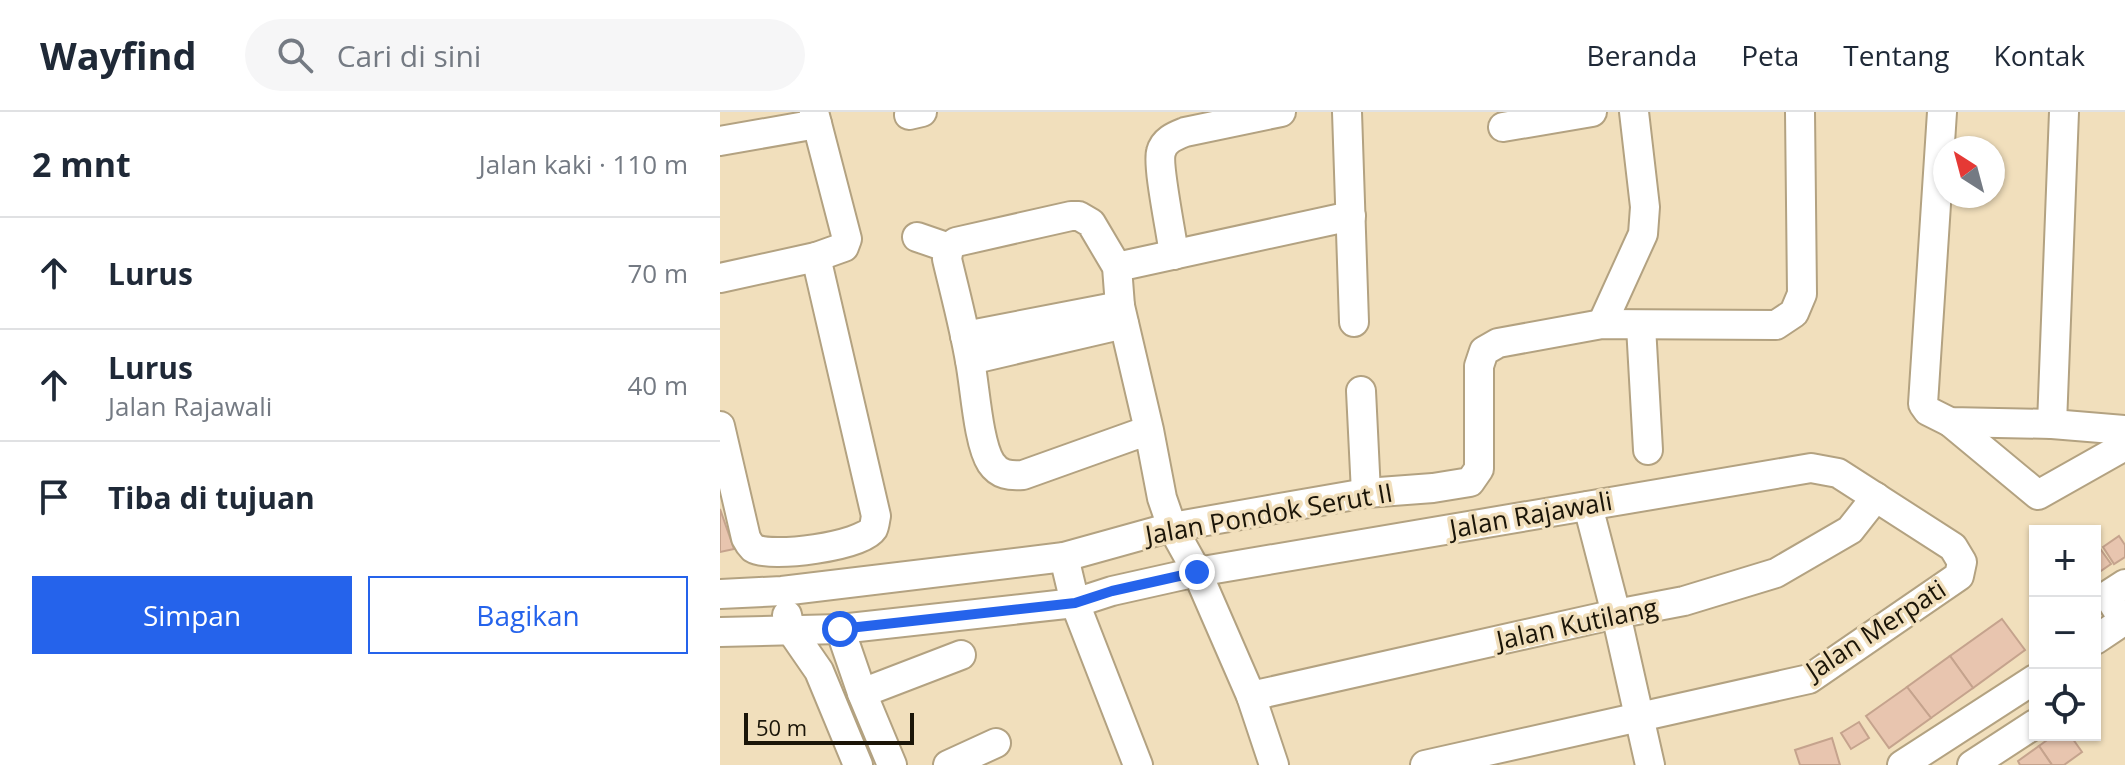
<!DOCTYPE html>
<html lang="id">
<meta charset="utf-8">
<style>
body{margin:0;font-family:"Open Sans",sans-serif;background:#f6f6f7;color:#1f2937}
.controls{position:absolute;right:24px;bottom:24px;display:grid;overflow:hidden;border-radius:0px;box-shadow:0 2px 6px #0004}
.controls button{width:72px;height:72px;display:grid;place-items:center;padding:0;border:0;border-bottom:2px solid #e0e1e3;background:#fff;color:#1f2937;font:40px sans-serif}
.compass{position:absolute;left:1213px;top:24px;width:72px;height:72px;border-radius:50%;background:#fff;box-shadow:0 2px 6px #0004;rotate:324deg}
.scale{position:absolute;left:24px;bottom:20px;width:170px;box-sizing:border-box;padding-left:8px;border:4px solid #1b1508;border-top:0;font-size:22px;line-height:28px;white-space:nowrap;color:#1b1508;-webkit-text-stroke:6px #f1dfbc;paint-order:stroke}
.stop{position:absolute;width:24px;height:24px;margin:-18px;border:6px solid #2563eb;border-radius:50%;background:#fff}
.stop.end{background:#2563eb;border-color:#fff;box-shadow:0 2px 8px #0008}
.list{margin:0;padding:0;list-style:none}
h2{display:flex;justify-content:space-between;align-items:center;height:104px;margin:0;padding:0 32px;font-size:34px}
h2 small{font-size:26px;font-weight:400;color:#747a83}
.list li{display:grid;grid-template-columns:52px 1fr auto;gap:24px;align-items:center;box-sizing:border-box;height:112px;padding:0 32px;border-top:2px solid #e0e1e3}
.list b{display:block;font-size:30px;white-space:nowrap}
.list p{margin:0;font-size:26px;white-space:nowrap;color:#747a83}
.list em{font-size:26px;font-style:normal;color:#747a83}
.actions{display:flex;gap:16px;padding:24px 32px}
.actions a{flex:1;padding:18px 0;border:2px solid #2563eb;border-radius:0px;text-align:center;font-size:28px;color:#2563eb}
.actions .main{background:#2563eb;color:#fff}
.icon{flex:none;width:44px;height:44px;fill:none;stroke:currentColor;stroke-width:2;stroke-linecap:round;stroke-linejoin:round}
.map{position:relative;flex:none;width:1405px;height:653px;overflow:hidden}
header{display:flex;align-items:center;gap:48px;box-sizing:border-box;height:112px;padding:0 40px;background:#fff;border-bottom:2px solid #e0e1e3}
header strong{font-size:38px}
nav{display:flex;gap:44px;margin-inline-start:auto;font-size:28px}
.search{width:560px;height:72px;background:#f6f6f7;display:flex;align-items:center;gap:20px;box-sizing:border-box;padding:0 28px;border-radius:44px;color:#747a83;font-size:30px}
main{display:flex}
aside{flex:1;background:#fff}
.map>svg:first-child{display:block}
.building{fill:#e8c5af;stroke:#c5a38d;stroke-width:2}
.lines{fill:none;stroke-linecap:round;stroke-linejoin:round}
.minor-casing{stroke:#b3a281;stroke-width:32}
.minor{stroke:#fff;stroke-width:28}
.route{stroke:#2563eb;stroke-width:10}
.labels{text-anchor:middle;stroke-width:7;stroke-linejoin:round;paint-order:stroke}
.street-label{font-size:26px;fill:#1b1508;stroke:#f1dfbc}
</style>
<header>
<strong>Wayfind</strong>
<div class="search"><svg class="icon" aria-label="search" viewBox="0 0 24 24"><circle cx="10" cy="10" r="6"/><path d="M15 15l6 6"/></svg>Cari di sini</div>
<nav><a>Beranda</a><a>Peta</a><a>Tentang</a><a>Kontak</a></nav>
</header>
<main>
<aside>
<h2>2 mnt<small>Jalan kaki · 110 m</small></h2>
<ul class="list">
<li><svg class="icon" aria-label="ahead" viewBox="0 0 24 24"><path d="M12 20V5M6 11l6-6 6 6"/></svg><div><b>Lurus</b></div><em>70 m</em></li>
<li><svg class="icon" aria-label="ahead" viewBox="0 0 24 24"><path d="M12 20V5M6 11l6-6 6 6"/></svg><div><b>Lurus</b><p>Jalan Rajawali</p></div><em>40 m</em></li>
<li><svg class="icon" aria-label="arrive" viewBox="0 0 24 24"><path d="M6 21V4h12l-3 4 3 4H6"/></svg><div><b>Tiba di tujuan</b></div></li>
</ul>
<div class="actions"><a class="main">Simpan</a><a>Bagikan</a></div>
</aside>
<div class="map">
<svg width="1405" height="653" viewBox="0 0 1405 653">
<rect width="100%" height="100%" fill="#f1dfbc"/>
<g class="building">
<polygon points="0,397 14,437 0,440"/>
<polygon points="1399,424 1405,433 1405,445 1394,452 1383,435"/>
<polygon points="1379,435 1391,452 1375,463 1375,438"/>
<polygon points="1282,507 1305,538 1253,576 1230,544"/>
<polygon points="1230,544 1253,576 1211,606 1187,575"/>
<polygon points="1187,575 1211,606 1169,636 1146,604"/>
<polygon points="1139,610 1149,626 1131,637 1121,621"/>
<polygon points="1334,623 1350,623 1362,640 1344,653 1332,653 1319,634"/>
<polygon points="1112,626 1120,653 1080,653 1075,638"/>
<polygon points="1319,634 1332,653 1300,653 1298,649"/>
</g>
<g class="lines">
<defs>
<g id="minor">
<polyline points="627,0 634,210"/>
<polyline points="1222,0 1203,292 1208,299 1230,310 1332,312 1405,318"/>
<polyline points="189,3 202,0"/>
<polyline points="783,15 872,0"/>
<polyline points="0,29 97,12"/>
<polyline points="197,125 229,136"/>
<path d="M454,143C452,124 437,54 441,40C444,28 455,24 465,20L561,0"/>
<polyline points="397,155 631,104"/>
<polyline points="0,166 96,145 124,135 127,127 94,0"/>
<polyline points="882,212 923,122 925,95 914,0"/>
<polyline points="921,214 928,338"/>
<polyline points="245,224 400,194"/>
<polyline points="250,248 404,212"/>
<polyline points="641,279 646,381"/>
<polyline points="1230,310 1318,383 1405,334"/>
<polyline points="1332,312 1344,0"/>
<path d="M0,314L26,426C27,428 31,434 33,436C50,447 142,434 153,417C155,413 155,408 156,404L96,145"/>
<path d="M429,318L303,363C290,364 279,363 271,351C258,331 255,274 250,249C244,214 235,181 227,147L229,136L236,130L351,104H359L371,111L397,155L400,194L429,318L442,386L452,415L477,460L531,584L554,653"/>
<polyline points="868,394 896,502 930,653"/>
<polyline points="344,445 355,491 418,653"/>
<polyline points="0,482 62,479 344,445 452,415 646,381 713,376 750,370 759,357 759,254 764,239 778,231 882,212 1056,213 1074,201 1082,182 1080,0"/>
<polyline points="67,503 70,517 99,559 138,653"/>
<polyline points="1404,509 1388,483 1405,472"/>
<polyline points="120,517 142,581 172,653"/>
<polyline points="0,520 120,517 355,491 392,479 477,460 1091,356 1118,361 1233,435 1242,450 1239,464 1089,567 705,653"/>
<polyline points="1375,528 1405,508"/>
<polyline points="142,581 241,543"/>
<polyline points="531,584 896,502 964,489 1056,461 1130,418 1156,385"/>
<polyline points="228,653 276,631"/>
<polyline points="1182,653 1315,567"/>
<polyline points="1252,653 1315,612"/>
</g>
</defs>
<use href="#minor" class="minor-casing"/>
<use href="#minor" class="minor"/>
</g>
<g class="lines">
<polyline class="route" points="120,517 355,491 392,479 477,460"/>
</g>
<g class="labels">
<g class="street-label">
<text transform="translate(549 402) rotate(-10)" y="9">Jalan Pondok Serut II</text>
<text transform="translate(811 403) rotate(-10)" y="9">Jalan Rajawali</text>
<text transform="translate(857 512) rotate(-12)" y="9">Jalan Kutilang</text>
<text transform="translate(1156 518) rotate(-33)" y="9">Jalan Merpati</text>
</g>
</g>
</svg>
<div class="controls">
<button>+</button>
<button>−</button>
<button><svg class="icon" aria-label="locate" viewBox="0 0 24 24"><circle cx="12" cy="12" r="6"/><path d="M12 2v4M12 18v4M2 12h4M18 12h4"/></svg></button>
</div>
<svg class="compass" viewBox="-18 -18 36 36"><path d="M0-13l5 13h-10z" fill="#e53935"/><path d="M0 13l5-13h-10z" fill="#747a83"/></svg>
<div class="scale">50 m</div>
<div class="stop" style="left:120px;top:517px"></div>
<div class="stop end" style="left:477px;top:460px"></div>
</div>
</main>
